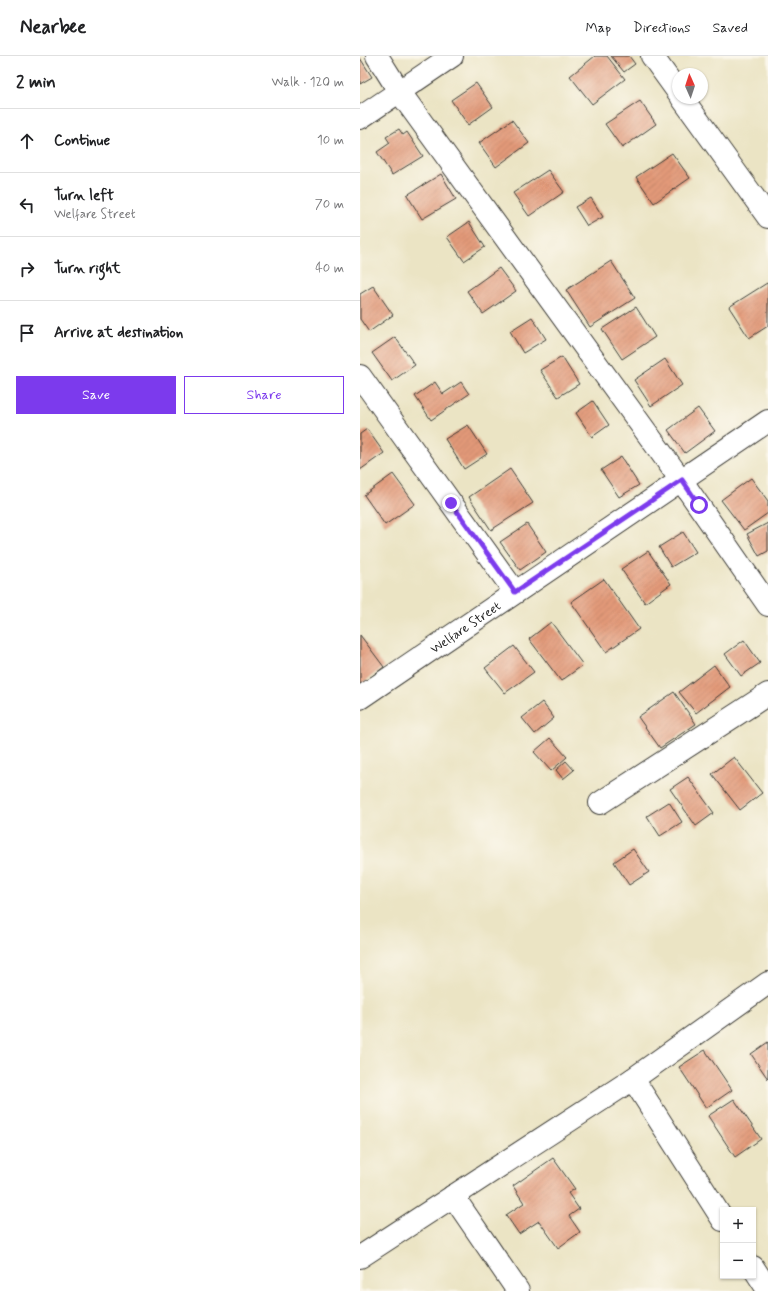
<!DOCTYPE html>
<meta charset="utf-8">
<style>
body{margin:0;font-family:Mynerve,sans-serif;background:#f2f2f2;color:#202124}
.controls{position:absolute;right:12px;bottom:12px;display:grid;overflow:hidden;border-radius:0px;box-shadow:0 1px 3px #0004}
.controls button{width:36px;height:36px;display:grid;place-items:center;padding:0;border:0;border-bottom:1px solid #e0e0e0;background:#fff;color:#202124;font:20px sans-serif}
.compass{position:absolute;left:312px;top:12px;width:36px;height:36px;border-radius:50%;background:#fff;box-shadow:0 1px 3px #0004;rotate:357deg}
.stop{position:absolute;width:12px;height:12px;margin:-9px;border:3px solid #7c3aed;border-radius:50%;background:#fff}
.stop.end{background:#7c3aed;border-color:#fff;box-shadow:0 1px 4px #0008}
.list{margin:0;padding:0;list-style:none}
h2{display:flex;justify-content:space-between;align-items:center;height:52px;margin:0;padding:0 16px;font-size:17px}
h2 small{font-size:13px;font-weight:400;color:#757577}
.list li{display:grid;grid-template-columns:26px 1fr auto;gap:12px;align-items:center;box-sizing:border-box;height:64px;padding:0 16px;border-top:1px solid #e0e0e0}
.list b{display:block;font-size:15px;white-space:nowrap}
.list p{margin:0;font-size:13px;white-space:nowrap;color:#757577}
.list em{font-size:13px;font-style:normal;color:#757577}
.actions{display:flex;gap:8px;padding:12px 16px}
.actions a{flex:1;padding:9px 0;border:1px solid #7c3aed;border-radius:0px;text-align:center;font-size:14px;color:#7c3aed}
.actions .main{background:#7c3aed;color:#fff}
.icon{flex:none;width:22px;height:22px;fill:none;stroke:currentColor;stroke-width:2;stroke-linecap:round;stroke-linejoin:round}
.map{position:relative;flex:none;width:408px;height:1235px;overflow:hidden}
header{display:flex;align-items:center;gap:24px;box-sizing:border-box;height:56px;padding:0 20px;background:#fff;border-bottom:1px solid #e0e0e0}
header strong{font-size:19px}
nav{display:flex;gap:22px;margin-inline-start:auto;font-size:14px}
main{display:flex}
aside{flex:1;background:#fff}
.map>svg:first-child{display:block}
.building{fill:url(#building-hatch)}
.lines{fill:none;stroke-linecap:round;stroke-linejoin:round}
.minor-casing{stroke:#3b3a35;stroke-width:24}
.minor{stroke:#fff;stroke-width:22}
.route{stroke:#7c3aed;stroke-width:5}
.labels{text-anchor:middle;stroke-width:4;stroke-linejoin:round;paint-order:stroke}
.street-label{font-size:13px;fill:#1c1c1c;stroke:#fbf7ec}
</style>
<header>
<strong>Nearbee</strong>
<nav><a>Map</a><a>Directions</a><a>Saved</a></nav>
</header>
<main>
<aside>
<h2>2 min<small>Walk · 120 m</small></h2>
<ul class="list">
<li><svg class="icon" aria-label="ahead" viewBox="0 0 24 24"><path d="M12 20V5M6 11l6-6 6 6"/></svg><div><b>Continue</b></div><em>10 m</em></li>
<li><svg class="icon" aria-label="left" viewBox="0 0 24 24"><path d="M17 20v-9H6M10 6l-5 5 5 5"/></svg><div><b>Turn left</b><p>Welfare Street</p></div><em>70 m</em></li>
<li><svg class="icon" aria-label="right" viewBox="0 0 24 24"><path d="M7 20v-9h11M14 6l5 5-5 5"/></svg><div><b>Turn right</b></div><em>40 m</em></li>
<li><svg class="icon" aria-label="arrive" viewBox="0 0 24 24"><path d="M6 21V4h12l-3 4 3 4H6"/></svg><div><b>Arrive at destination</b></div></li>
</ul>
<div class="actions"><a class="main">Save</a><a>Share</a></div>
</aside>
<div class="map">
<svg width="408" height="1235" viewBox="0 0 408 1235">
<defs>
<pattern id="building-hatch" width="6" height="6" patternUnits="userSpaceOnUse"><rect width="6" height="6" fill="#e29978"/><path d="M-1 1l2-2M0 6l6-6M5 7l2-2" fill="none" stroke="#c18367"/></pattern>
</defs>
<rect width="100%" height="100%" fill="#fbf7ec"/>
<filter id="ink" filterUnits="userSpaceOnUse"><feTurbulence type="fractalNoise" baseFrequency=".025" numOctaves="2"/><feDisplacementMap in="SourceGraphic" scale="8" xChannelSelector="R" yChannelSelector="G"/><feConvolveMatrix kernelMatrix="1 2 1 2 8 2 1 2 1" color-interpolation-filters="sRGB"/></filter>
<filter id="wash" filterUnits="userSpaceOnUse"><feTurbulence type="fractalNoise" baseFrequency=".012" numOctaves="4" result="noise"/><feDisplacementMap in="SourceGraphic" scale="16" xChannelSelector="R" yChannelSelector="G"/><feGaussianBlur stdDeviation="0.9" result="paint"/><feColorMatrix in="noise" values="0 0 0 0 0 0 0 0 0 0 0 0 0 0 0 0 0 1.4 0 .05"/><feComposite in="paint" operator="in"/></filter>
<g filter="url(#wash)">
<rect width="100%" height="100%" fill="#ebe4c4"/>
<g id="blocks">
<g class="building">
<polygon points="235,0 247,0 265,23 232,48 210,20"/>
<polygon points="251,0 269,0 275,8 264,16"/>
<polygon points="0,2 12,21 0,28"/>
<polygon points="116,27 133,51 108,69 91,44"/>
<polygon points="280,45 296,68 262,92 245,68"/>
<polygon points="152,64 169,87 136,111 119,87"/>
<polygon points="39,73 43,79 47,76 63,100 32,119 17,96 30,87 26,81"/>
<polygon points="312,97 330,122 294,147 276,121"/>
<polygon points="188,114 204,136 169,160 153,137"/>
<polygon points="81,118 96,143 62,163 47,139"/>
<polygon points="231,142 243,161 227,170 215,151"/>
<polygon points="109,166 125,191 104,205 87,181"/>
<polygon points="251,205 275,242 230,271 206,234"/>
<polygon points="139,212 156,235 123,258 107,235"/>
<polygon points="407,227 408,229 408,270 389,282 369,251"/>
<polygon points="13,230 33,259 9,276 0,263 0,238"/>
<polygon points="276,251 295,281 262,303 242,273"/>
<polygon points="172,261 186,283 163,297 150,275"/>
<polygon points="35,281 55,309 32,325 12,297"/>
<polygon points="202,301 219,328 198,341 180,314"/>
<polygon points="305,303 322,329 291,350 274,324"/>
<polygon points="75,326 83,338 101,326 109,338 71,364 55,340"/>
<polygon points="233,345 249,369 232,381 216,357"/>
<polygon points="338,352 355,375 325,397 308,374"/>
<polygon points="108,369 127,398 104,413 85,383"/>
<polygon points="7,373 24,397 0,414 0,378"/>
<polygon points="261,401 279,429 259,441 241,414"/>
<polygon points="150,413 173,447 131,474 109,441"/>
<polygon points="33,418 55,448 25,469 4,439"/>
<polygon points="391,422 408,445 408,457 384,474 361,444"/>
<polygon points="408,467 408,495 399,500 387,478"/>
<polygon points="167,468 186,496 160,514 140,486"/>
<polygon points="323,476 336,496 311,511 299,491"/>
<polygon points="288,495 311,528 285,547 261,513"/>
<polygon points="244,523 279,573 246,596 211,546"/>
<polygon points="191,566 223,609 201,625 169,583"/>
<polygon points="0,579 24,611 0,629"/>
<polygon points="384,584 400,607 381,620 365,598"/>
<polygon points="154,590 174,616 145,637 125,612"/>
<polygon points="354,609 370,631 336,657 319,636"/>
<polygon points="314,636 336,668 300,692 278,661"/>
<polygon points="182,646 194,662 175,678 162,662"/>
<polygon points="190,682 207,701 191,715 174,696"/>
<polygon points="374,701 402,737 380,754 352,718"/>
<polygon points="206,705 214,714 203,723 196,714"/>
<polygon points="328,721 354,757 336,770 310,733"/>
<polygon points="309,746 322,766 300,780 287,760"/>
<polygon points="273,793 289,816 269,829 254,806"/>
<polygon points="408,986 408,1023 391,998"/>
<polygon points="345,994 372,1034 346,1052 319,1011"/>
<polygon points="374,1043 401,1083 375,1101 348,1060"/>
<polygon points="193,1102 215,1133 208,1137 219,1153 209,1160 220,1176 198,1192 179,1165 159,1178 146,1159 164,1147 153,1130"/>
</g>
</g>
</g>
<g filter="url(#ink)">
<use href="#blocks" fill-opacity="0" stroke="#3b3a35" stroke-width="1"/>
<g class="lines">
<defs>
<g id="minor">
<polyline points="17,0 39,35 321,424 408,549"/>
<polyline points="292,0 318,36"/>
<polyline points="322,42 408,161"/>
<polyline points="0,62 92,0"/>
<polyline points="0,320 155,536"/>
<path id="s1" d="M0,642L408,365"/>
<polyline points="240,747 408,638"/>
<polyline points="273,1023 363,1164"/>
<polyline points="93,1140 158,1235"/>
<polyline points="0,1201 273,1023 408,927"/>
<polyline points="393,1211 408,1234"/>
</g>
</defs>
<use href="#minor" class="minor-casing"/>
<use href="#minor" class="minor"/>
</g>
</g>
<g class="lines" filter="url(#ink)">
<polyline class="route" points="91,447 155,536 322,424 339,449"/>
</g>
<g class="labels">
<g class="street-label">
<text dy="5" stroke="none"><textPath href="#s1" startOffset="127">Welfare Street</textPath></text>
</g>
</g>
</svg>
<div class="controls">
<button>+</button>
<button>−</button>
</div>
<svg class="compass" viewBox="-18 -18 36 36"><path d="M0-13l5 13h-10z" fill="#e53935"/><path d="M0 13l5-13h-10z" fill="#757577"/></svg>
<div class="stop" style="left:339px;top:449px"></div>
<div class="stop end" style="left:91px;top:447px"></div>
</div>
</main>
